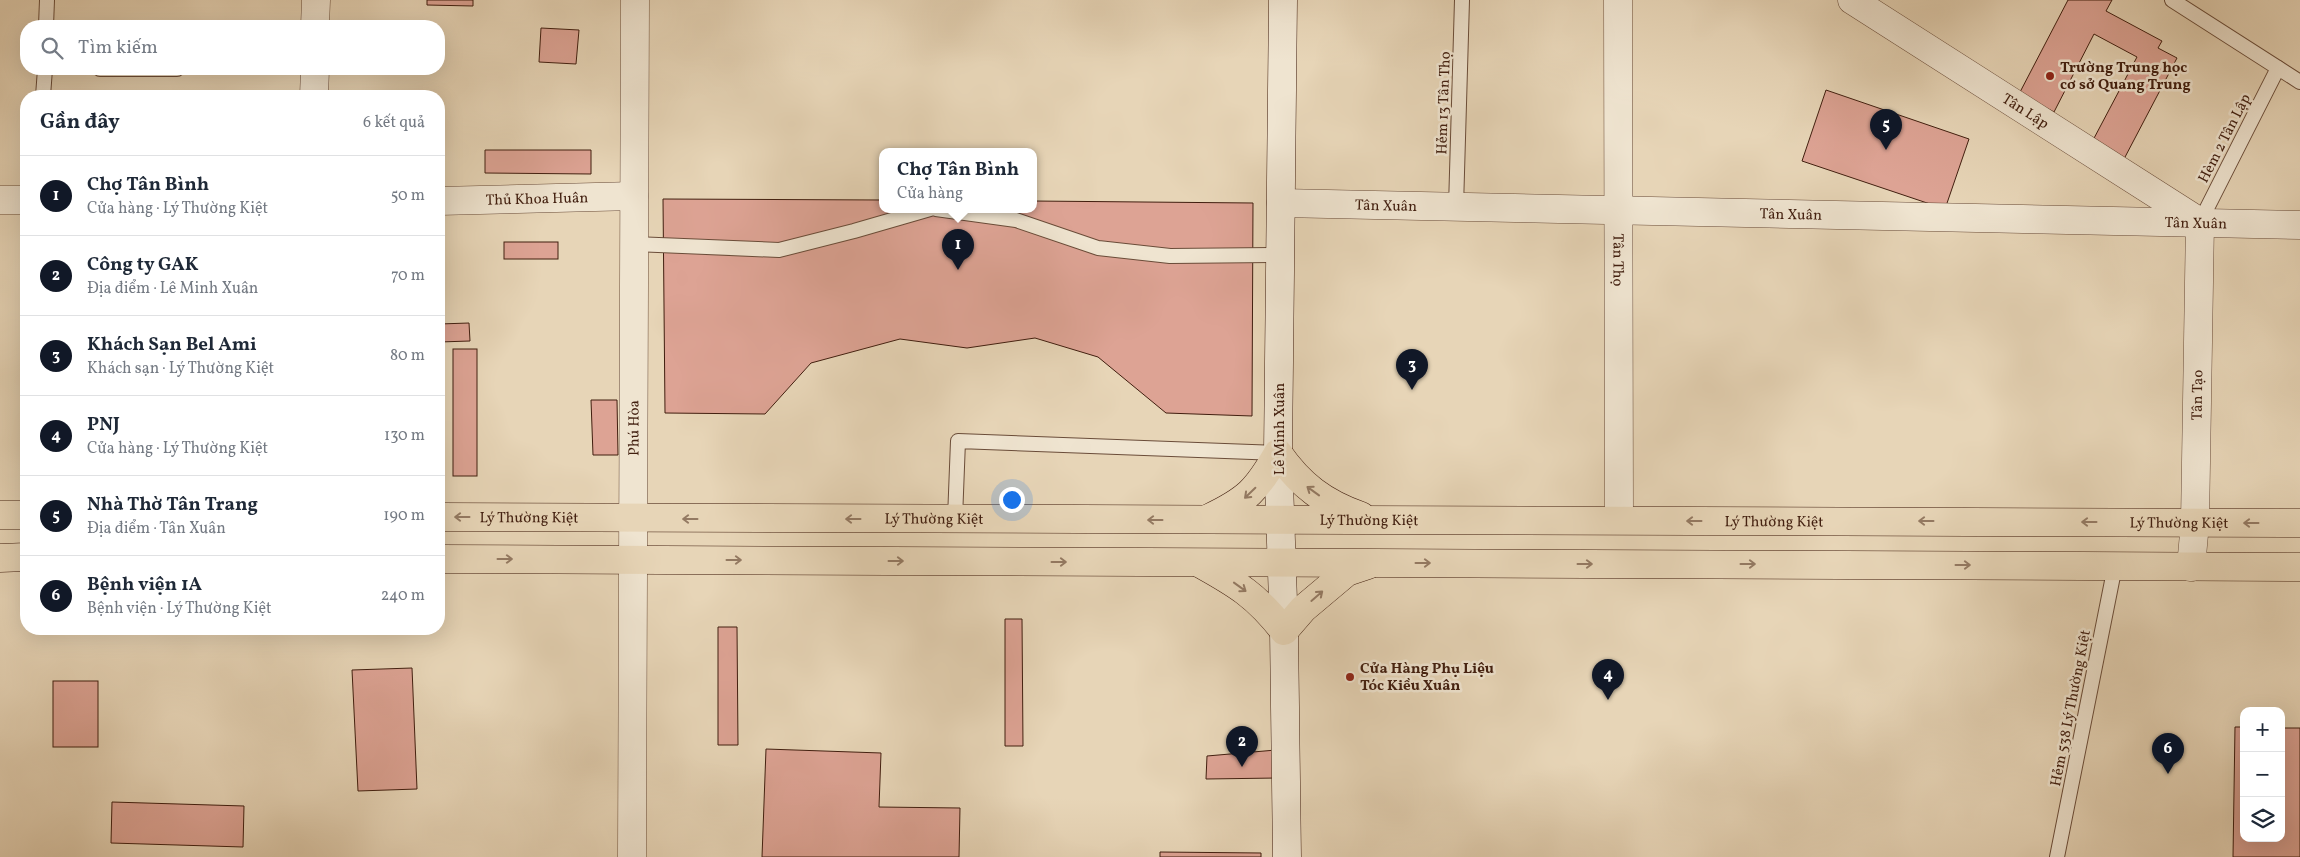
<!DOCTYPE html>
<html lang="vi">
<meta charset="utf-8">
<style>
body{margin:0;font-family:Vollkorn,serif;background:#f6f6f7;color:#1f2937}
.controls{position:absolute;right:15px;bottom:15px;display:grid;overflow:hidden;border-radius:10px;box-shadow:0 5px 20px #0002}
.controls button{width:45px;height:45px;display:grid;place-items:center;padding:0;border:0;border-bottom:1px solid #e0e1e3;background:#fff;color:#1f2937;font:25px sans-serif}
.you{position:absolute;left:1011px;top:499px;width:18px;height:18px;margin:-12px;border:4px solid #fff;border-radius:50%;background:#1a73e8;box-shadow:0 0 0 8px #1a73e833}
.badge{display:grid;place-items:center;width:32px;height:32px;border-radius:50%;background:#111827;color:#fff;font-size:16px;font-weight:700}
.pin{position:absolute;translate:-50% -41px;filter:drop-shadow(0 1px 2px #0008)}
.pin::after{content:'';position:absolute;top:26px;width:18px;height:15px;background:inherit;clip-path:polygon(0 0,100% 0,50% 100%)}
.popup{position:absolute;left:879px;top:148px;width:158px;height:65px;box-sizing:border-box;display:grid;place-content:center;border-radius:10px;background:#fff;filter:drop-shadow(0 1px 4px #0005);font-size:16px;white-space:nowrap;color:#747a83}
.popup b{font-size:19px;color:#1f2937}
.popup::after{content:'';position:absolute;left:50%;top:100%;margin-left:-10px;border:10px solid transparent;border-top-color:#fff}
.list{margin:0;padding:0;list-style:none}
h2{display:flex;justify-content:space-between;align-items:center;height:65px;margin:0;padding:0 20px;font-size:21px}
h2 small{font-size:16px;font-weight:400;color:#747a83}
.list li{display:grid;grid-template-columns:32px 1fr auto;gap:15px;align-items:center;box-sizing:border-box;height:80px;padding:0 20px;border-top:1px solid #e0e1e3}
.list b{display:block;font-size:19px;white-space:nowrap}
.list p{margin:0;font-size:16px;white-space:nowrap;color:#747a83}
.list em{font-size:16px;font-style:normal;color:#747a83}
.icon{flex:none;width:28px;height:28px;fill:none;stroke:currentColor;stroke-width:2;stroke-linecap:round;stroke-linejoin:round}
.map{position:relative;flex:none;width:2300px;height:857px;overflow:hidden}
.search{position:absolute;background:#fff;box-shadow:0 5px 20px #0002;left:20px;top:20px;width:425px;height:55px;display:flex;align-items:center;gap:12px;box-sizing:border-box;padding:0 18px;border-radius:20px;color:#747a83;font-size:19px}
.panel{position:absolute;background:#fff;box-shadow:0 5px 20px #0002;left:20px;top:90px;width:425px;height:545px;border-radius:20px}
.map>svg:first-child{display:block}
.building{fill:#dda394;stroke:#411e0f}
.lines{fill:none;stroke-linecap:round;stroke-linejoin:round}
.lane-casing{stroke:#6a4c39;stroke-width:16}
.street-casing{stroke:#6a4c39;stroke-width:29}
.secondary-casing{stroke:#411e0f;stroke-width:29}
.primary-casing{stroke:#411e0f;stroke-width:29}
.lane{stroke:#efe4d0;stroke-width:14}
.street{stroke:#efe4d0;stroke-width:28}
.secondary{stroke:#efe4d0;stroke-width:28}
.primary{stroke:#e7d5b7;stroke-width:28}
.oneway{stroke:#947a63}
.poi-dot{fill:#8f2418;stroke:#efe4d0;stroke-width:2}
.labels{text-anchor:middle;stroke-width:5;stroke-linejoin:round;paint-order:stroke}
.poi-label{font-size:15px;font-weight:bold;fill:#411e0f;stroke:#efe4d0;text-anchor:start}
.street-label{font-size:15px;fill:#411e0f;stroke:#efe4d0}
</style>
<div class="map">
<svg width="2300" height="857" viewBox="0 0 2300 857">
<rect width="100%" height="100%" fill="#e7d5b7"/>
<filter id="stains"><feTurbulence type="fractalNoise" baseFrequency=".004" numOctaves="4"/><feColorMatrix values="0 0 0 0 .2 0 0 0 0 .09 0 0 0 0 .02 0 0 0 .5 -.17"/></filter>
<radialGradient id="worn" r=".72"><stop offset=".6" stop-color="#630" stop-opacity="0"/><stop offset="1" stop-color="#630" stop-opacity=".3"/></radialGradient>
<g class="building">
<polygon points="427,0 473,0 473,6 427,5"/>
<polygon points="2068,0 2112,0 2106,11 2162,41 2158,48 2177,58 2124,159 2092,142 2137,57 2094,34 2054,112 2019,94"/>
<polygon points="541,28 579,30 576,64 539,62"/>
<polygon points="1826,90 1969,139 1945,209 1802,161"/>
<polygon points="485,150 591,150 591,174 485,173"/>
<polygon points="663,199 883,200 883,209 1033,209 1033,201 1253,203 1252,416 1166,413 1098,357 1035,338 967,348 900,339 811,363 765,414 665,413"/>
<rect x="504" y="242" width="54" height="17"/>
<polygon points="469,323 470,341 439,342 439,324"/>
<rect x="453" y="349" width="24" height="127"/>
<polygon points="591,400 617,400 618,455 593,455"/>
<polygon points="1005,619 1022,619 1023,746 1005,746"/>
<polygon points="718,627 737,627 738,745 718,745"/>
<polygon points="412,668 417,789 358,791 352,670"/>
<rect x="53" y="681" width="45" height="66"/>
<polygon points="2235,727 2244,727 2244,838 2281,838 2281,728 2300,728 2300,857 2233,857"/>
<polygon points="766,749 881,753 879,807 960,808 959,857 762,857"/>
<polygon points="1276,750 1278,778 1206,779 1207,756"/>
<polygon points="112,802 244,806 243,847 111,843"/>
<polygon points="1160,852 1261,853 1261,857 1160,857"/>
</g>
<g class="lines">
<defs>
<g id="lane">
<polyline points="2172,0 2300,82"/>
<polyline points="46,26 47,0"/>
<polyline points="100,69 177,69"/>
<polyline points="43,96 45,69"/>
<polyline points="1456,207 1462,0"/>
<polyline points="936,209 1016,220 1098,248 1170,256 1280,255"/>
<polyline points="2200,222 2278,68"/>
<polyline points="634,244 779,250 854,231 930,209"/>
<polyline points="955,519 958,441 1278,453"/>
<polyline points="2057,857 2115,566"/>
</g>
<g id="street">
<path id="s1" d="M1618,0L1619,520"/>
<path id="s2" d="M1852,0L2200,222L2195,523L2191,567"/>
<polyline points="315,26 316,0"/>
<polyline points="314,96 315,69"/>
<polyline points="0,200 26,200"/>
<path id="s3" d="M439,201L634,196"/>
<path id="s4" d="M1281,203L2300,225"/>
<path id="s5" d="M632,857L635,0"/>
</g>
<polyline id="secondary" points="1283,0 1278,453 1284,631 1287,857"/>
<g id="primary">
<polyline points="0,515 26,515"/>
<path id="s6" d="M439,517L2300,523"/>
<path d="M1209,518C1247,500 1257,490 1278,453C1300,485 1324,503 1361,516"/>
<polyline points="0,558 26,557"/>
<polyline points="439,559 2300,567"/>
<path d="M1199,563C1237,584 1257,596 1284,631L1303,609L1347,572L1368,565"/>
</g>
</defs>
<use href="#lane" class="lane-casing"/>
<use href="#street" class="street-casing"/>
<use href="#secondary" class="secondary-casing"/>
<use href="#primary" class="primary-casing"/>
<use href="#lane" class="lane"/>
<use href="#street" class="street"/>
<use href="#secondary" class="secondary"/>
<use href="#primary" class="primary"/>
</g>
<defs><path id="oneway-shaft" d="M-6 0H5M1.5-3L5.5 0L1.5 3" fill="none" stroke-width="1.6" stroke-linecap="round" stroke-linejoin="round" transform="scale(1.25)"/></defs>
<g class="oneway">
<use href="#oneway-shaft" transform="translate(1313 491) rotate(-144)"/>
<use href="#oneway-shaft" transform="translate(1250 493) rotate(136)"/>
<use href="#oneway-shaft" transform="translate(462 517) rotate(-180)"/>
<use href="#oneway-shaft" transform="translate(690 519) rotate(-180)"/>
<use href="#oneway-shaft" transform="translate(853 519) rotate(-180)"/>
<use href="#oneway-shaft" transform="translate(1155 520) rotate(-180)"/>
<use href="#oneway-shaft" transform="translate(1694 521) rotate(-180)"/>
<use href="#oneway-shaft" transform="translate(1926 521) rotate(-180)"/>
<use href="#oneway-shaft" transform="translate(2089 522) rotate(-180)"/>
<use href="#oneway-shaft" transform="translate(2251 523) rotate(-180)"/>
<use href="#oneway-shaft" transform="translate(505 559)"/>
<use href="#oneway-shaft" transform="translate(734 560)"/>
<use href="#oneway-shaft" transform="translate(896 561)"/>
<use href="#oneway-shaft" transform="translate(1059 562)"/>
<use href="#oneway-shaft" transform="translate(1423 563)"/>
<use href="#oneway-shaft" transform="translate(1585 564)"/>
<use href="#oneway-shaft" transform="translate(1748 564)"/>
<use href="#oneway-shaft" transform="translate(1963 565)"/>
<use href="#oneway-shaft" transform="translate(1240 587) rotate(36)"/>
<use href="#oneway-shaft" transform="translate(1317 596) rotate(-41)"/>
</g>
<g class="poi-dot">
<circle cx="2050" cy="76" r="5"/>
<circle cx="1350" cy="677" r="5"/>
</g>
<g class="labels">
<g class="poi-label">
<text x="2060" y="72">Trường Trung học<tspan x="2060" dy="17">cơ sở Quang Trung</tspan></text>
<text x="1360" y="673">Cửa Hàng Phụ Liệu<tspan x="1360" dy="17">Tóc Kiều Xuân</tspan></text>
</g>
<g class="street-label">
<text transform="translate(1443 103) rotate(-88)" y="5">Hẻm 13 Tân Thọ</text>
<text dy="5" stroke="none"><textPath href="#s2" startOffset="206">Tân Lập</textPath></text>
<text transform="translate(2224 138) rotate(-63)" y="5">Hèm 2 Tân Lập</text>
<text dy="5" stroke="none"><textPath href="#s3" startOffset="98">Thủ Khoa Huân</textPath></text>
<text dy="5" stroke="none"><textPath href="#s4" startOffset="105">Tân Xuân</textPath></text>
<text dy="5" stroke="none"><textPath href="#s4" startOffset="510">Tân Xuân</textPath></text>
<text dy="5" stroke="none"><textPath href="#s4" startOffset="915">Tân Xuân</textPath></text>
<text dy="5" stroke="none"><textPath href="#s1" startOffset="260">Tân Thọ</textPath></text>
<text transform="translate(2197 395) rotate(-89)" y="5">Tân Tạo</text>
<text dy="5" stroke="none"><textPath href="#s5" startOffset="429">Phú Hòa</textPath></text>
<text transform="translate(1279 429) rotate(-90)" y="5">Lê Minh Xuân</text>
<text dy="5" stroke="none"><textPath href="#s6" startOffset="90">Lý Thường Kiệt</textPath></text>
<text dy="5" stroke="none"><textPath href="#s6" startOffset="495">Lý Thường Kiệt</textPath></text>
<text dy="5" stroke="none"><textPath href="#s6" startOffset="930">Lý Thường Kiệt</textPath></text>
<text dy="5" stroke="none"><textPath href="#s6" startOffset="1335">Lý Thường Kiệt</textPath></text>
<text dy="5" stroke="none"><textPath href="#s6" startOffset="1740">Lý Thường Kiệt</textPath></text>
<text transform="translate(2070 708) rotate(-79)" y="5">Hẻm 538 Lý Thường Kiệt</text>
</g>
</g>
<rect width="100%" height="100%" filter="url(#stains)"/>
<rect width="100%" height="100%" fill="url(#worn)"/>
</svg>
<div class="controls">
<button>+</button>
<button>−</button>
<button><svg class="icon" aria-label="layers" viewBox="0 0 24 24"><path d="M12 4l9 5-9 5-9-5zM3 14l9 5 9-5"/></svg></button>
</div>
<div class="you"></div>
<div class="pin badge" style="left:958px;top:270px">1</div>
<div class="popup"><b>Chợ Tân Bình</b>Cửa hàng</div>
<div class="pin badge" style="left:1242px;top:767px">2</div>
<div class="pin badge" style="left:1412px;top:390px">3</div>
<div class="pin badge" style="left:1608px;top:700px">4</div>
<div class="pin badge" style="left:1886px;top:150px">5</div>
<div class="pin badge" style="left:2168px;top:774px">6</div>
<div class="search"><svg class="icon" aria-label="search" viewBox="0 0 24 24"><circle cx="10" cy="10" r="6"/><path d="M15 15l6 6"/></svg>Tìm kiếm</div>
<section class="panel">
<h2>Gần đây<small>6 kết quả</small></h2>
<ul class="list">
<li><span class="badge">1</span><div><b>Chợ Tân Bình</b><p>Cửa hàng · Lý Thường Kiệt</p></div><em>50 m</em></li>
<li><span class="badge">2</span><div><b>Công ty GAK</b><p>Địa điểm · Lê Minh Xuân</p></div><em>70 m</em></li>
<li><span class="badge">3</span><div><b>Khách Sạn Bel Ami</b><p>Khách sạn · Lý Thường Kiệt</p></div><em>80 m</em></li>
<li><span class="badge">4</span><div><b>PNJ</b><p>Cửa hàng · Lý Thường Kiệt</p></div><em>130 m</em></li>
<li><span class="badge">5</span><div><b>Nhà Thờ Tân Trang</b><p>Địa điểm · Tân Xuân</p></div><em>190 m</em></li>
<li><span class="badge">6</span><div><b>Bệnh viện 1A</b><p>Bệnh viện · Lý Thường Kiệt</p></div><em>240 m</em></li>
</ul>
</section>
</div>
